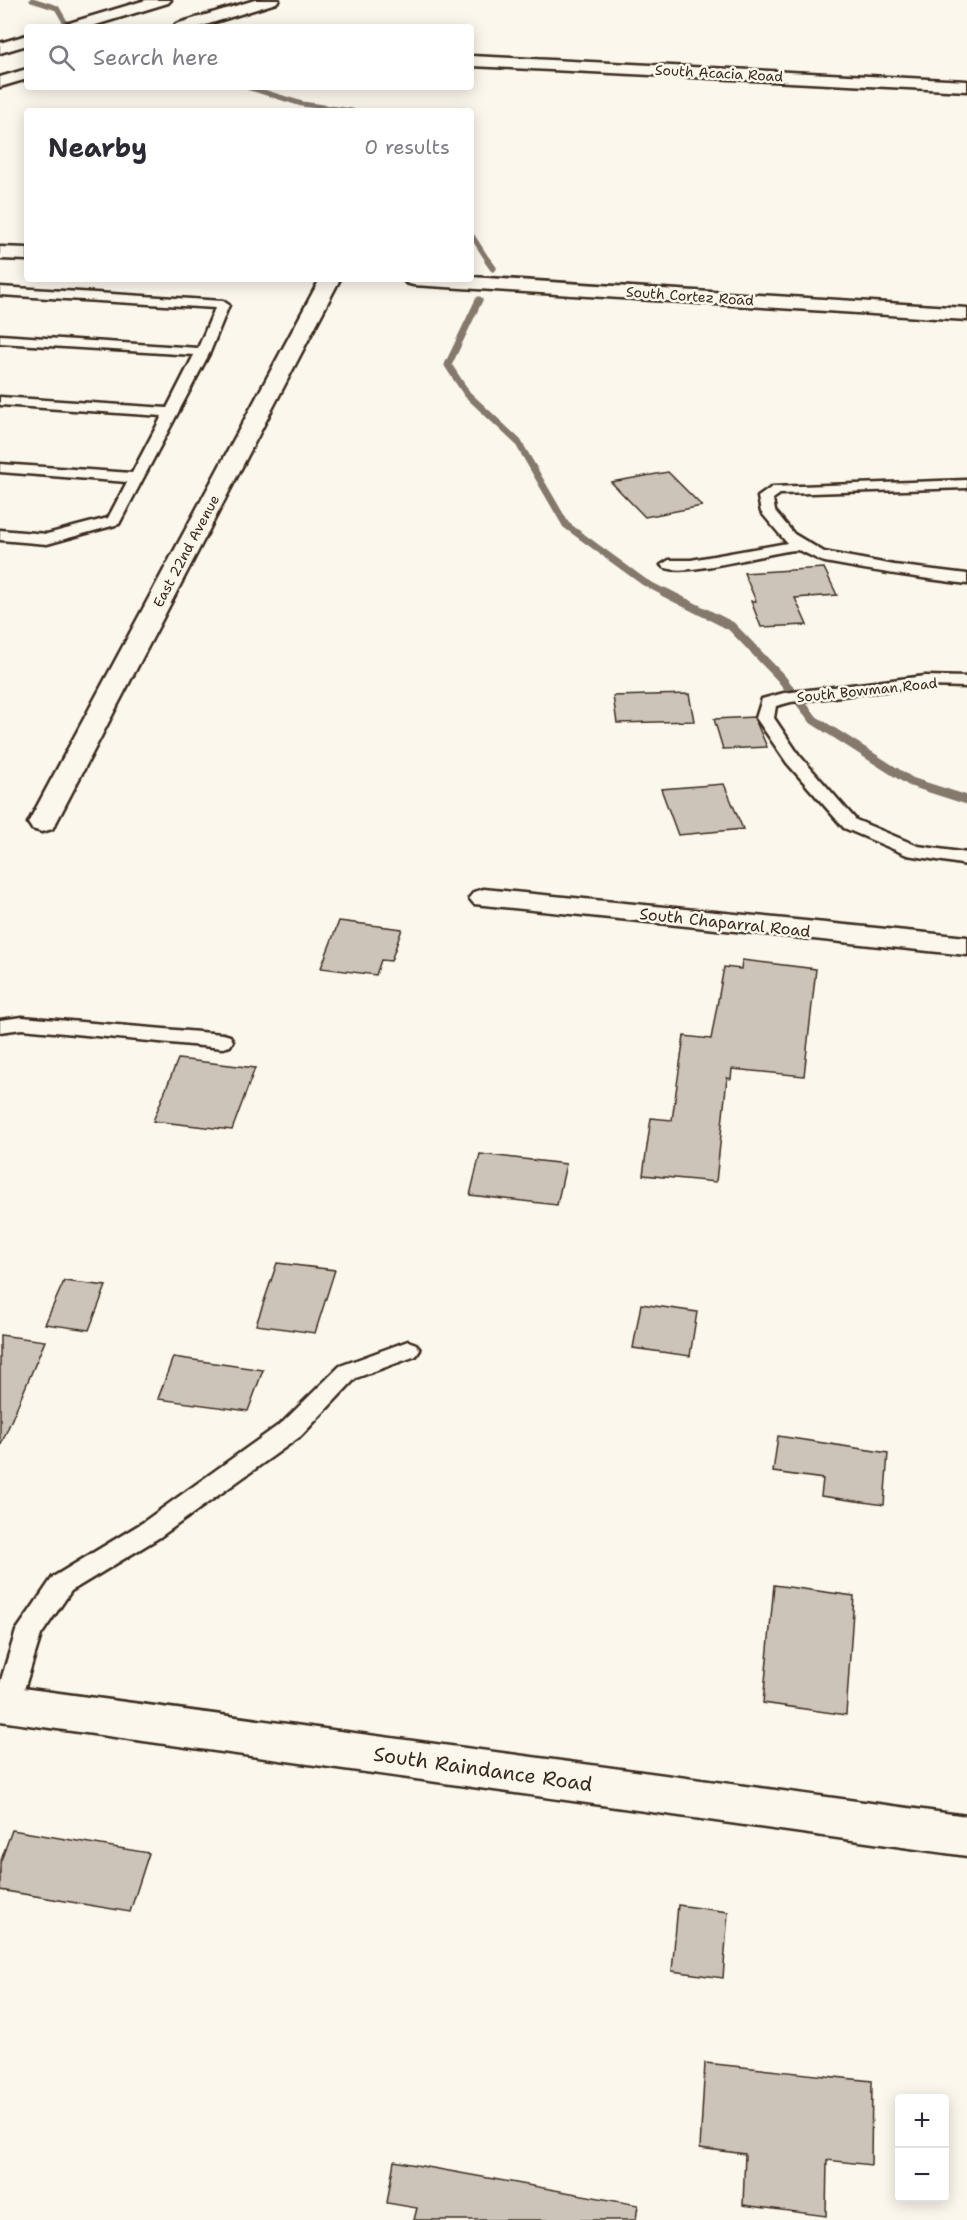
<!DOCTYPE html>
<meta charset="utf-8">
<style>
body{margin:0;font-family:"Shantell Sans",sans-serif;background:#f7f7f7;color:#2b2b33}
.controls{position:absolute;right:18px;bottom:18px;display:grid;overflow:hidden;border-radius:6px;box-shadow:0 3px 15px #0003}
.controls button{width:54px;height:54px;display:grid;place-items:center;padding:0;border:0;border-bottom:2px solid #e1e1e2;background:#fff;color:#2b2b33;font:30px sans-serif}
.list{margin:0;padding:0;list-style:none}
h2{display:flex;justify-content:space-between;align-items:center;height:78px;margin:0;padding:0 24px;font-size:26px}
h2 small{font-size:20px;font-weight:400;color:#7c7c81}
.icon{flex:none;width:33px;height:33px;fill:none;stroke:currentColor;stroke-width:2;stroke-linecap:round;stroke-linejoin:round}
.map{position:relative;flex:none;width:967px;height:2220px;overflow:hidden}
.search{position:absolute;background:#fff;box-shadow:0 3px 15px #0003;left:24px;top:24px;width:450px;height:66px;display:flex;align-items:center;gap:15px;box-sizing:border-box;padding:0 21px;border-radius:6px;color:#7c7c81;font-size:22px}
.panel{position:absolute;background:#fff;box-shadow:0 3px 15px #0003;left:24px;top:108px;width:450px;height:174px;border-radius:6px}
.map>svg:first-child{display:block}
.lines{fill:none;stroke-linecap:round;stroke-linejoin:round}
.stream-far2{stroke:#85796d;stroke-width:5}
.stream-far1{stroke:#85796d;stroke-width:7}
.stream{stroke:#85796d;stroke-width:9}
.building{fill:#ccc4b9;stroke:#3b2a1e;stroke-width:1.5}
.service-casing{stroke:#3b2a1e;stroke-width:5}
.minor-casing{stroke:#3b2a1e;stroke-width:5}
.primary-casing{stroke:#3b2a1e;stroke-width:5}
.service{fill:#fbf7ec;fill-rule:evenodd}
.minor{fill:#fbf7ec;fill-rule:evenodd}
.primary{fill:#fbf7ec;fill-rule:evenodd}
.labels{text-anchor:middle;stroke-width:5;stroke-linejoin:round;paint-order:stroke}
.far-street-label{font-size:14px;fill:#3b2a1e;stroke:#fbf7ec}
.street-label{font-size:16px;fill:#3b2a1e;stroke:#fbf7ec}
.near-street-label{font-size:20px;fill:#3b2a1e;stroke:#fbf7ec}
</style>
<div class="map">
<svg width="967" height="2220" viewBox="0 0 967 2220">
<rect width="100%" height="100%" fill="#fbf7ec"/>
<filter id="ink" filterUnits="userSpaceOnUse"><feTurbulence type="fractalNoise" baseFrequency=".0167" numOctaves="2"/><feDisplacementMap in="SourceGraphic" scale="12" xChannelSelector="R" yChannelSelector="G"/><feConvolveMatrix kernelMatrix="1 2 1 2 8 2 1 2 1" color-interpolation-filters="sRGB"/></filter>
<g filter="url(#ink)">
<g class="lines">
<g class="stream-far2">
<polyline points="32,0 57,8 68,27"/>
<polyline points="247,87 302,104 352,111"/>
<polyline points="471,234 489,262"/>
</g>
<g class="stream-far1">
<polyline points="488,261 493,268"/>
<polyline points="479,300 448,365 467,394 518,442 566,525 644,582 667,594"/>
</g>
<polyline class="stream" points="664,592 731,626 781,678 814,720 911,782 967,800"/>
</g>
<g class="building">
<polygon points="668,472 702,506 645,517 611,482"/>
<polygon points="824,568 837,595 795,598 807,625 761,627 751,601 756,601 744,573"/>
<polygon points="689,694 694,721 617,723 613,696"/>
<polygon points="754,717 767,747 723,749 714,719"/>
<polygon points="724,784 743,829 678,835 661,789"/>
<polygon points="339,921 402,929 391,961 381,960 376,975 321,968"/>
<polygon points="742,960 816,969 804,1076 732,1069 731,1079 727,1078 716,1182 643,1175 651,1118 672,1120 684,1036 711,1039 724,967 741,969"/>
<polygon points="178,1059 255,1068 232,1130 153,1121"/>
<polygon points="480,1154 566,1164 557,1205 470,1195"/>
<polygon points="277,1263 335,1270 315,1333 256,1325"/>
<polygon points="64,1281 106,1286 89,1330 45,1324"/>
<polygon points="641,1304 697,1312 690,1356 633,1348"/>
<polygon points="0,1335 45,1341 0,1447"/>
<polygon points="173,1357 263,1370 248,1411 158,1399"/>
<polygon points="778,1436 888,1453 884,1505 821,1496 823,1479 773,1472"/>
<polygon points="774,1585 854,1596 846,1715 763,1703"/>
<polygon points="12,1830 149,1853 130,1912 0,1890 0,1863"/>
<polygon points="678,1905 728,1912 723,1978 672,1971"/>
<polygon points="705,2063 872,2081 871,2165 827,2160 826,2216 743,2205 745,2154 700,2148"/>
<polygon points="394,2161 638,2205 636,2220 414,2220 417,2208 387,2203"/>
</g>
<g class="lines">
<defs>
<g id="service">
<polygon points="0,287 223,301 229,305 210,352 119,524 47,544 0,540 0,530 47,534 108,518 127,482 0,472 0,464 132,473 162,416 0,405 0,397 167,408 194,355 0,343 0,335 198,348 215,308 0,295"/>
<path d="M967,480V488L780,494L773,499L775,511L794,534L824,552L894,565L967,574V584C919,578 873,571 825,562C816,560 803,550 796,550C772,551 675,581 661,565L669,560H691L787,543L761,512L758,497L772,487Z"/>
<polygon points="925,676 967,677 967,687 925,686 791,702 776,706 774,718 799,755 856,820 918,846 967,853 967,865 907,855 844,828 787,763 756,718 762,699 784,693"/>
<polygon points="22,1017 223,1034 230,1036 233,1041 230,1046 223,1048 22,1029 0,1032 0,1020"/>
<polygon points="408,1341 416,1344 420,1350 416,1356 356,1378 301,1436 160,1537 71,1591 41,1635 17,1712 7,1716 0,1713 0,1683 16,1631 53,1577 142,1523 283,1422 340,1366"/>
</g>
<g id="minor">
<polygon points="471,56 967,81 967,91 471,66"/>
<polygon points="0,247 27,248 27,260 0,259"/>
<polygon points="471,277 967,308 967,320 413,285 406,283 403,279 471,279"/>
<polygon points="320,279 340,279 56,823 52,829 42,832 32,829 28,823"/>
<polygon points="484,889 967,937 967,955 474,904 469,898 474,892"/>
<polygon points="0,1685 967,1816 967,1856 0,1721"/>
</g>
<g id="primary">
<polygon points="146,0 171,0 168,3 89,27 64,27 66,24"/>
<polygon points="255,0 279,0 276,3 199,27 174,27 176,24"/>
<polygon points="27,35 27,45 0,53 0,43"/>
<polygon points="27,69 27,79 0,87 0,77"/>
</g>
</defs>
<use href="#service" class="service-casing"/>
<use href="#minor" class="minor-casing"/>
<use href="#primary" class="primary-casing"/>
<use href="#service" class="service"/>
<use href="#minor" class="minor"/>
<use href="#primary" class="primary"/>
</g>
</g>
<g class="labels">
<g class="far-street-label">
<text transform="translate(719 73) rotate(3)" y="5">South Acacia Road</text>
<text transform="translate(690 296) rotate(4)" y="5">South Cortez Road</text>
<text transform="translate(186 551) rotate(-62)" y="5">East 22nd Avenue</text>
<text transform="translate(867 690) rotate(-6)" y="5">South Bowman Road</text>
</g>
<g class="street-label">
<text transform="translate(725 922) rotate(6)" y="6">South Chaparral Road</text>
</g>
<g class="near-street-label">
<text transform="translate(483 1769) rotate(8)" y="7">South Raindance Road</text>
</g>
</g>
</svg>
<div class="controls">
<button>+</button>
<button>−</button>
</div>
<div class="search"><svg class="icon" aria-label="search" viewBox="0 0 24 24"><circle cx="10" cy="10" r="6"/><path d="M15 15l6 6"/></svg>Search here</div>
<section class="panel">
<h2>Nearby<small>0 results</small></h2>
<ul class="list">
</ul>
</section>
</div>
